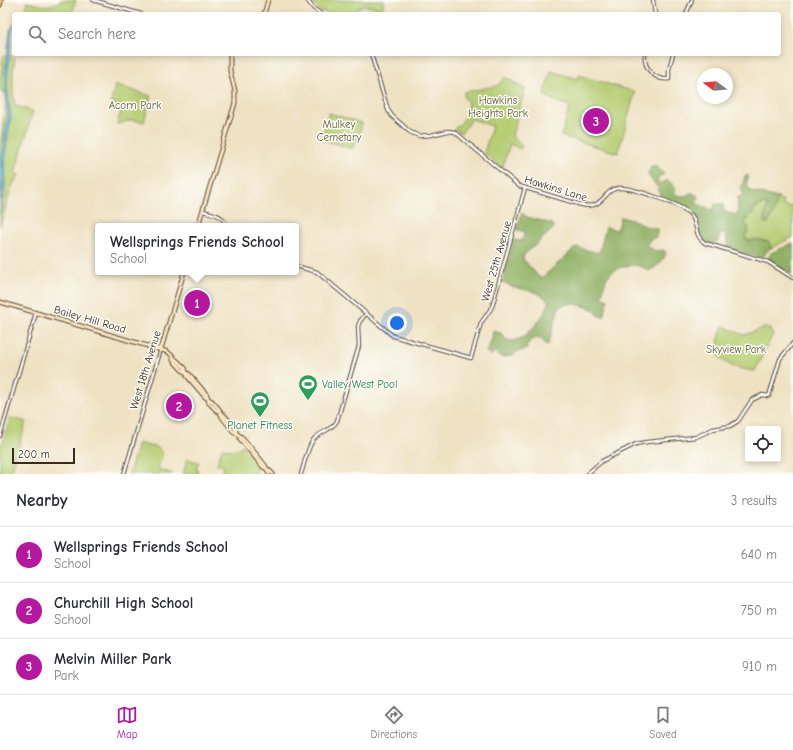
<!DOCTYPE html>
<style>
body{margin:0;font-family:"Comic Neue",sans-serif;background:#f7f7f7;color:#2b2b33}
.controls{position:absolute;right:12px;bottom:12px;display:grid;overflow:hidden;border-radius:4px;box-shadow:0 2px 6px #0003}
.controls button{width:36px;height:36px;display:grid;place-items:center;padding:0;border:0;border-bottom:1px solid #e1e1e2;background:#fff;color:#2b2b33;font:20px sans-serif}
.compass{position:absolute;left:697px;top:68px;width:36px;height:36px;border-radius:50%;background:#fff;box-shadow:0 2px 6px #0003;rotate:286deg}
.scale{position:absolute;left:12px;bottom:10px;width:63px;box-sizing:border-box;padding-left:4px;border:2px solid #3b2a1e;border-top:0;font-size:11px;line-height:14px;white-space:nowrap;color:#3b2a1e;-webkit-text-stroke:3px #fdfcf7;paint-order:stroke}
.you{position:absolute;left:397px;top:323px;width:14px;height:14px;margin:-10px;border:3px solid #fff;border-radius:50%;background:#1a73e8;box-shadow:0 0 0 6px #1a73e833}
.badge{display:grid;place-items:center;width:26px;height:26px;border-radius:50%;background:#b5179e;color:#fff;font-size:13px;font-weight:700}
.pin{position:absolute;translate:-50% -50%;border:2px solid #fff;box-shadow:0 1px 4px #0006}
.popup{position:absolute;left:95px;top:223px;width:204px;height:52px;box-sizing:border-box;display:grid;place-content:center;border-radius:4px;background:#fff;filter:drop-shadow(0 1px 3px #0005);font-size:13px;white-space:nowrap;color:#7c7c81}
.popup b{font-size:15px;color:#2b2b33}
.popup::after{content:'';position:absolute;left:50%;top:100%;margin-left:-8px;border:8px solid transparent;border-top-color:#fff}
.list{margin:0;padding:0;list-style:none}
h2{display:flex;justify-content:space-between;align-items:center;height:52px;margin:0;padding:0 16px;font-size:17px}
h2 small{font-size:13px;font-weight:400;color:#7c7c81}
.list li{display:grid;grid-template-columns:26px 1fr auto;gap:12px;align-items:center;box-sizing:border-box;height:56px;padding:0 16px;border-top:1px solid #e1e1e2}
.list b{display:block;font-size:15px;white-space:nowrap}
.list p{margin:0;font-size:13px;white-space:nowrap;color:#7c7c81}
.list em{font-size:13px;font-style:normal;color:#7c7c81}
.icon{flex:none;width:22px;height:22px;fill:none;stroke:currentColor;stroke-width:2;stroke-linecap:round;stroke-linejoin:round}
.map{position:relative;flex:none;width:793px;height:474px;overflow:hidden}
.search{position:absolute;background:#fff;box-shadow:0 2px 6px #0003;left:12px;right:12px;top:12px;height:44px;display:flex;align-items:center;gap:10px;box-sizing:border-box;padding:0 14px;border-radius:4px;color:#7c7c81;font-size:15px}
.sheet{height:220px;background:#fff}
nav{display:flex;justify-content:space-around;align-items:center;box-sizing:border-box;height:56px;border-top:1px solid #e1e1e2;background:#fff;font-size:11px;color:#7c7c81}
nav a{display:grid;justify-items:center;gap:2px}
nav .on{color:#b5179e}
.map>svg:first-child{display:block}
.green{fill:#b6ce73;stroke:#787c48}
.forest{fill:#90b165;stroke:#666e42}
.water{fill:#55aed3;stroke:#486c78}
.lines{fill:none;stroke-linecap:round;stroke-linejoin:round}
.tertiary-casing{stroke:#564637;stroke-width:4.5}
.secondary-casing{stroke:#564637;stroke-width:5}
.primary-casing{stroke:#564637;stroke-width:5.5}
.tertiary{stroke:#fff;stroke-width:2.5}
.secondary{stroke:#fbe6c3;stroke-width:3}
.primary{stroke:#f4c16a;stroke-width:3.5}
.labels{text-anchor:middle;stroke-width:3;stroke-linejoin:round;paint-order:stroke}
.park-label{font-size:11px;fill:#605b38;stroke:#fdfcf7}
.street-label{font-size:11px;fill:#3b2a1e;stroke:#fdfcf7}
.leisure-label{font-size:11px;fill:#27864d;stroke:#fdfcf7;text-anchor:start}
</style>
<div class="map">
<svg width="793" height="474" viewBox="0 0 793 474">
<rect width="100%" height="100%" fill="#fdfcf7"/>
<filter id="ink" filterUnits="userSpaceOnUse"><feTurbulence type="fractalNoise" baseFrequency=".025" numOctaves="2"/><feDisplacementMap in="SourceGraphic" scale="8" xChannelSelector="R" yChannelSelector="G"/><feConvolveMatrix kernelMatrix="1 2 1 2 8 2 1 2 1" color-interpolation-filters="sRGB"/></filter>
<filter id="wash" filterUnits="userSpaceOnUse"><feTurbulence type="fractalNoise" baseFrequency=".012" numOctaves="4" result="noise"/><feDisplacementMap in="SourceGraphic" scale="16" xChannelSelector="R" yChannelSelector="G"/><feGaussianBlur stdDeviation="0.9" result="paint"/><feColorMatrix in="noise" values="0 0 0 0 0 0 0 0 0 0 0 0 0 0 0 0 0 1.4 0 .05"/><feComposite in="paint" operator="in"/></filter>
<g filter="url(#wash)">
<rect width="100%" height="100%" fill="#efe2c3"/>
<g class="green">
<path d="M61,0H76L72,14H20L25,11L27,2C40,5 50,9 61,0Z"/>
<polygon points="310,0 384,0 382,9 363,5 349,14 330,14 320,11"/>
<path d="M4,55L15,58C12,74 12,89 15,106L33,111L15,173L19,175L12,186L0,226V145L6,104L4,93L1,92L0,78L3,56Z"/>
<polygon points="551,71 578,79 579,75 635,92 618,153 561,136 570,106 555,101 544,95"/>
<polygon points="505,77 525,89 512,136 522,146 520,149 510,144 502,169 484,153 492,126 472,119 461,133 456,130 455,128 461,123 465,117 468,102 464,98 464,92 497,86"/>
<polygon points="115,85 151,96 144,122 132,120 117,124 122,107 111,103"/>
<polygon points="329,113 362,123 358,140 355,139 355,144 352,149 321,139"/>
<path d="M778,198L782,200L783,205L789,207L793,205V237L771,248L769,242C764,240 755,239 750,241L746,239L745,236L748,232L745,225C747,218 752,215 755,208L764,204L767,205L766,214L774,212Z"/>
<path d="M723,326L744,335L764,328H770V331L773,334L755,371H752C739,368 716,365 718,347C718,340 721,332 723,326Z"/>
<polygon points="10,417 26,422 11,474 0,474 0,444 2,445"/>
<polygon points="138,443 152,447 153,445 158,448 163,454 158,469 173,474 129,474"/>
<path d="M243,445L258,463L255,474H222L224,466L217,464L222,448C230,450 237,451 243,445Z"/>
<polygon points="187,459 199,462 196,469 198,470 197,474 183,474"/>
</g>
<g class="forest">
<path d="M655,165L664,174L657,178L660,184L668,180L675,187V195L688,196L691,192L699,197L696,202L697,204L713,210L715,204H723L724,212L736,215L738,210L737,198L743,195L741,188L745,176H749L746,185L750,191L778,198L774,212L768,223H765C764,217 766,211 767,205L764,204L755,208C752,215 747,218 745,225L749,227L748,232L745,236L746,239L750,241L755,239L769,242L771,248C766,251 765,256 761,258L726,249L727,240L725,234H720L718,241L713,245C691,236 703,229 693,215C686,205 671,200 660,197C660,184 651,184 648,173L652,166Z"/>
<path d="M522,213L527,217L552,224L554,227L553,229L524,255L523,259L539,277H543L576,247L599,253L606,227L617,230L621,217L636,221L647,227L658,229L656,237L651,239L646,245C652,250 656,252 664,250L666,253C662,263 657,267 648,271C638,261 618,265 609,275C604,280 604,289 602,296L608,300L604,317L599,316L595,310C582,306 572,300 559,307L548,345L545,344L541,338H535L526,345L527,349L517,352L513,356C506,356 499,360 496,352H493L492,355L486,352L492,338L493,331L501,333L507,340C509,340 511,341 513,341C526,340 545,315 549,303C542,290 522,290 509,286L508,284L502,282L514,240L522,241L525,232L517,230Z"/>
<polygon points="793,243 793,266 791,274 768,259 771,253"/>
</g>
<polygon class="water" points="14,24 12,32 7,84 11,117 4,161 5,187 0,214 2,187 0,164 8,116 5,89 5,74 9,37 10,30"/>
</g>
<g filter="url(#ink)">
<g class="lines">
<defs>
<g id="tertiary">
<polyline points="93,0 141,14"/>
<polyline points="307,0 313,8 321,14"/>
<polyline points="653,0 655,14"/>
<polyline points="686,14 692,0"/>
<path d="M371,54L388,110L392,116L410,132L419,136L431,135L448,131L455,132L519,186L582,205C604,210 603,189 619,188C632,187 684,205 692,216C698,226 694,236 705,243L768,262L793,278"/>
<path d="M645,54C643,68 655,81 669,79V69L673,54"/>
<path d="M203,211C213,214 223,214 226,226"/>
<polyline points="296,266 317,272 393,336 471,358 481,323 492,307 525,188"/>
<polyline points="0,436 36,313"/>
<polyline points="124,474 161,349"/>
<path d="M301,474C304,465 308,444 315,438C322,431 332,430 337,421L359,346L358,326L360,321L366,314"/>
<polyline points="587,474 602,461 636,444 647,442 696,437 713,429 730,426 738,421 752,400 762,395 769,396 780,359 793,343"/>
</g>
<g id="secondary">
<polyline points="264,14 268,0"/>
<polyline points="198,226 235,103 235,91 230,71 230,54"/>
<polyline points="0,302 168,352 185,368 187,376 205,397 212,401 219,409 222,417 233,431 243,438 265,465 269,474"/>
<polyline points="161,349 184,272"/>
<polyline points="173,356 173,360 182,370 189,374 207,395 209,403 217,411 224,415 236,429 236,432"/>
<polyline points="240,437 240,439 263,467 269,470 273,474"/>
</g>
<polyline id="primary" points="0,5 1,0"/>
</defs>
<use href="#tertiary" class="tertiary-casing"/>
<use href="#secondary" class="secondary-casing"/>
<use href="#primary" class="primary-casing"/>
<use href="#tertiary" class="tertiary"/>
<use href="#secondary" class="secondary"/>
<use href="#primary" class="primary"/>
</g>
</g>
<defs>
<symbol id="stadium-pin" viewBox="-11 -11 22 30"><path d="M0 17L-7.5 6A9.5 9.5 0 1 1 7.5 6Z" fill="#2e9e5b" stroke="#fdfcf7"/><path d="M0-5a6.5 5 0 1 0 0 10a6.5 5 0 1 0 0-10ZM-3.5-1.8h7v3.6h-7Z" fill="#fff"/></symbol>
</defs>
<g fill-rule="evenodd">
<use href="#stadium-pin" x="297" y="373" width="22" height="30"/>
<use href="#stadium-pin" x="249" y="390" width="22" height="30"/>
</g>
<g class="labels">
<g class="park-label">
<text x="498" y="104">Hawkins<tspan x="498" dy="13">Heights Park</tspan></text>
<text x="135" y="109">Acorn Park</text>
<text x="339" y="128">Mulkey<tspan x="339" dy="13">Cemetary</tspan></text>
<text x="736" y="353">Skyview Park</text>
</g>
<g class="street-label">
<text transform="translate(556 188) rotate(17)" y="4">Hawkins Lane</text>
<text transform="translate(496 261) rotate(-74)" y="4">West 25th Avenue</text>
<text transform="translate(90 319) rotate(16)" y="4">Bailey Hill Road</text>
<text transform="translate(145 370) rotate(-73)" y="4">West 18th Avenue</text>
</g>
<g class="leisure-label">
<text x="322" y="388">Valley West Pool</text>
<text x="260" y="429" text-anchor="middle">Planet Fitness</text>
</g>
</g>
</svg>
<div class="controls">
<button><svg class="icon" aria-label="locate" viewBox="0 0 24 24"><circle cx="12" cy="12" r="6"/><path d="M12 2v4M12 18v4M2 12h4M18 12h4"/></svg></button>
</div>
<svg class="compass" viewBox="-18 -18 36 36"><path d="M0-13l5 13h-10z" fill="#e53935"/><path d="M0 13l5-13h-10z" fill="#7c7c81"/></svg>
<div class="scale">200 m</div>
<div class="you"></div>
<div class="pin badge" style="left:197px;top:303px">1</div>
<div class="popup"><b>Wellsprings Friends School</b>School</div>
<div class="pin badge" style="left:179px;top:406px">2</div>
<div class="pin badge" style="left:596px;top:121px">3</div>
<div class="search"><svg class="icon" aria-label="search" viewBox="0 0 24 24"><circle cx="10" cy="10" r="6"/><path d="M15 15l6 6"/></svg>Search here</div>
</div>
<section class="sheet">
<h2>Nearby<small>3 results</small></h2>
<ul class="list">
<li><span class="badge">1</span><div><b>Wellsprings Friends School</b><p>School</p></div><em>640 m</em></li>
<li><span class="badge">2</span><div><b>Churchill High School</b><p>School</p></div><em>750 m</em></li>
<li><span class="badge">3</span><div><b>Melvin Miller Park</b><p>Park</p></div><em>910 m</em></li>
</ul>
</section>
<nav>
<a class="on"><svg class="icon" aria-label="map" viewBox="0 0 24 24"><path d="M3 6l6-2 6 2 6-2v14l-6 2-6-2-6 2zM9 4v14M15 6v14"/></svg>Map</a>
<a><svg class="icon" aria-label="directions" viewBox="0 0 24 24"><path d="M12 3l9 9-9 9-9-9zM9 14v-3h6M13 9l2 2-2 2"/></svg>Directions</a>
<a><svg class="icon" aria-label="saved" viewBox="0 0 24 24"><path d="M7 4h10v16l-5-4-5 4z"/></svg>Saved</a>
</nav>
